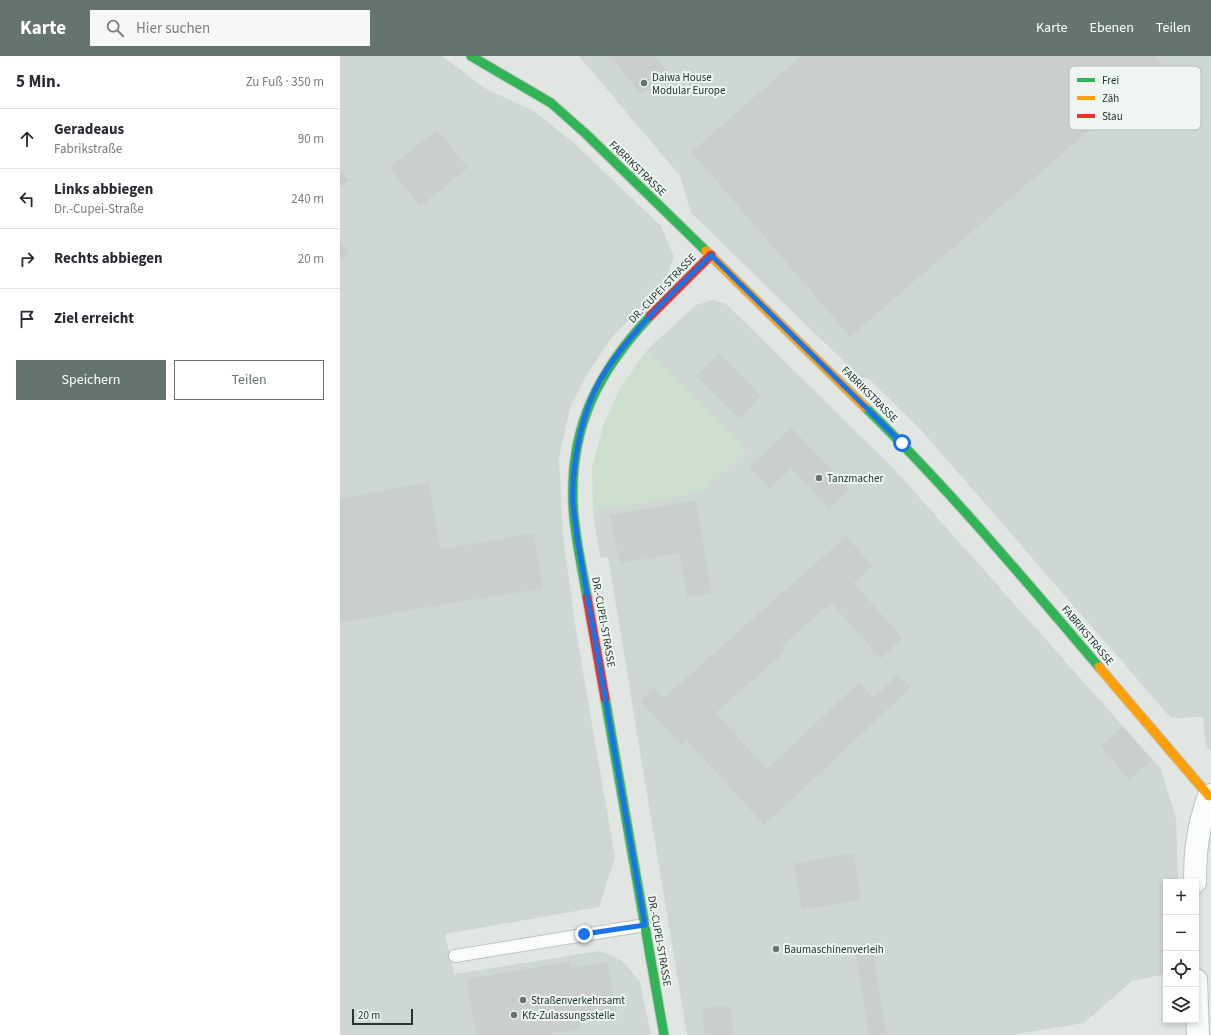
<!DOCTYPE html>
<html lang="de">
<meta charset="utf-8">
<style>
body{margin:0;font-family:"Source Sans 3",sans-serif;background:#f7f7f7;color:#2b2b33}
.controls{position:absolute;right:12px;bottom:12px;display:grid;overflow:hidden;border-radius:0px;box-shadow:0 2px 6px #0003}
.controls button{width:36px;height:36px;display:grid;place-items:center;padding:0;border:0;border-bottom:1px solid #e1e1e2;background:#fff;color:#2b2b33;font:20px sans-serif}
.scale{position:absolute;left:12px;bottom:10px;width:61px;box-sizing:border-box;padding-left:4px;border:2px solid #22362d;border-top:0;font-size:11px;line-height:14px;white-space:nowrap;color:#22362d;-webkit-text-stroke:3px #eff5f1;paint-order:stroke}
.stop{position:absolute;width:12px;height:12px;margin:-9px;border:3px solid #1a73e8;border-radius:50%;background:#fff}
.stop.end{background:#1a73e8;border-color:#fff;box-shadow:0 1px 4px #0008}
.list{margin:0;padding:0;list-style:none}
h2{display:flex;justify-content:space-between;align-items:center;height:52px;margin:0;padding:0 16px;font-size:17px}
h2 small{font-size:13px;font-weight:400;color:#7c7c81}
.list li{display:grid;grid-template-columns:26px 1fr auto;gap:12px;align-items:center;box-sizing:border-box;height:60px;padding:0 16px;border-top:1px solid #e1e1e2}
.list b{display:block;font-size:15px;white-space:nowrap}
.list p{margin:0;font-size:13px;white-space:nowrap;color:#7c7c81}
.list em{font-size:13px;font-style:normal;color:#7c7c81}
.actions{display:flex;gap:8px;padding:12px 16px}
.actions a{flex:1;padding:9px 0;border:1px solid #65746d;border-radius:0px;text-align:center;font-size:14px;color:#65746d}
.actions .main{background:#65746d;color:#fff}
.icon{flex:none;width:22px;height:22px;fill:none;stroke:currentColor;stroke-width:2;stroke-linecap:round;stroke-linejoin:round}
.map{position:relative;flex:none;width:871px;height:979px;overflow:hidden}
header{display:flex;align-items:center;gap:24px;box-sizing:border-box;height:56px;padding:0 20px;background:#65746d;color:#fff}
header strong{font-size:19px}
nav{display:flex;gap:22px;margin-inline-start:auto;font-size:14px}
.search{width:280px;height:36px;background:#f7f7f7;display:flex;align-items:center;gap:10px;box-sizing:border-box;padding:0 14px;border-radius:0px;color:#7c7c81;font-size:15px}
main{display:flex}
aside{flex:1;background:#fff}
.map>svg:first-child{display:block}
.built{fill:#cfd7d2}
.green{fill:#ccdece}
.building{fill:#cacfcc;stroke:#cacfcc}
.lines{fill:none;stroke-linecap:round;stroke-linejoin:round}
.lane-casing{stroke:#bec3c0;stroke-width:14}
.street-casing{stroke:#bec3c0;stroke-width:24}
.fast-casing{stroke:#bec3c0;stroke-width:11}
.slow-casing{stroke:#bec3c0;stroke-width:11}
.jam-casing{stroke:#bec3c0;stroke-width:11}
.lane{stroke:#fafbfb;stroke-width:12}
.street{stroke:#fafbfb;stroke-width:22}
.fast{stroke:#30b455;stroke-width:9}
.slow{stroke:#ff9f0a;stroke-width:9}
.jam{stroke:#e5322d;stroke-width:9}
.route{stroke:#1a73e8;stroke-width:5}
.poi-dot{fill:#65746d;stroke:#eff5f1;stroke-width:1.5}
.labels{text-anchor:middle;stroke-width:4;stroke-linejoin:round;paint-order:stroke}
.poi-label{font-size:11px;fill:#22362d;stroke:#eff5f1;text-anchor:start}
.street-label{font-size:11px;fill:#22362d;stroke:#eff5f1}
.key{fill:#eff5f1;stroke:#b2bcb6;stroke-width:1}
.key-label{font-size:11px;fill:#22362d}
</style>
<header>
<strong>Karte</strong>
<div class="search"><svg class="icon" aria-label="search" viewBox="0 0 24 24"><circle cx="10" cy="10" r="6"/><path d="M15 15l6 6"/></svg>Hier suchen</div>
<nav><a>Karte</a><a>Ebenen</a><a>Teilen</a></nav>
</header>
<main>
<aside>
<h2>5 Min.<small>Zu Fuß · 350 m</small></h2>
<ul class="list">
<li><svg class="icon" aria-label="ahead" viewBox="0 0 24 24"><path d="M12 20V5M6 11l6-6 6 6"/></svg><div><b>Geradeaus</b><p>Fabrikstraße</p></div><em>90 m</em></li>
<li><svg class="icon" aria-label="left" viewBox="0 0 24 24"><path d="M17 20v-9H6M10 6l-5 5 5 5"/></svg><div><b>Links abbiegen</b><p>Dr.-Cupei-Straße</p></div><em>240 m</em></li>
<li><svg class="icon" aria-label="right" viewBox="0 0 24 24"><path d="M7 20v-9h11M14 6l5 5-5 5"/></svg><div><b>Rechts abbiegen</b></div><em>20 m</em></li>
<li><svg class="icon" aria-label="arrive" viewBox="0 0 24 24"><path d="M6 21V4h12l-3 4 3 4H6"/></svg><div><b>Ziel erreicht</b></div></li>
</ul>
<div class="actions"><a class="main">Speichern</a><a>Teilen</a></div>
</aside>
<div class="map">
<svg width="871" height="979" viewBox="0 0 871 979">
<rect width="100%" height="100%" fill="#e1e6e3"/>
<g class="built">
<polygon points="0,0 102,0 146,33 194,55 235,88 321,170 334,201 324,228 272,281 249,315 230,351 219,402 223,480 236,575 275,801 259,851 105,878 114,918 260,895 282,905 300,925 311,979 0,979"/>
<polygon points="239,0 871,0 871,694 866,691 863,661 831,662 582,375 528,322 521,322 351,157 340,120"/>
<polygon points="373,244 386,248 555,414 821,713 836,763 838,826 826,826 826,918 792,925 744,967 672,979 347,979 268,502 260,501 253,455 361,436 406,393 307,294 356,249"/>
</g>
<polygon class="green" points="307,294 406,393 361,436 253,455 252,412 263,370 280,332"/>
<g class="building">
<polygon points="270,0 315,0 328,16 302,38"/>
<polygon points="462,0 595,0 697,119 510,280 352,96"/>
<polygon points="595,0 762,0 793,36 697,119"/>
<polygon points="762,0 814,0 823,10 793,36"/>
<polygon points="97,74 127,112 80,150 50,112"/>
<polygon points="0,115 8,124 0,131"/>
<polygon points="0,184 9,197 0,204"/>
<polygon points="379,298 421,340 399,362 357,320"/>
<polygon points="451,372 509,433 489,452 451,412 430,432 410,411"/>
<polygon points="89,427 109,547 0,566 0,443"/>
<polygon points="355,445 371,537 348,541 340,496 280,507 271,459"/>
<polygon points="193,478 202,532 109,547 100,494"/>
<polygon points="506,481 532,510 441,590 445,595 353,676 323,643"/>
<polygon points="513,527 562,582 541,602 491,546"/>
<polygon points="558,619 570,631 545,655 534,642"/>
<polygon points="519,627 545,655 453,742 427,714"/>
<polygon points="314,633 353,676 341,688 301,645"/>
<polygon points="375,657 453,742 424,768 346,683"/>
<polygon points="783,671 811,704 789,723 761,690"/>
<polygon points="513,798 520,843 462,853 454,808"/>
<polygon points="531,887 546,979 529,979 515,890"/>
<polygon points="230,906 241,972 212,977 213,979 137,979 127,924"/>
<polygon points="267,907 276,959 240,965 231,913"/>
<polygon points="389,950 393,979 366,979 362,953"/>
</g>
<g class="lines">
<defs>
<polyline id="lane" points="115,900 305,869"/>
<g id="street">
<path d="M855,826C855,793 858,771 869,740L871,739"/>
<polyline points="856,924 858,979"/>
</g>
<g id="fast">
<polyline points="131,0 211,47 246,78 366,195"/>
<path d="M525,351C608,432 684,523 759,611"/>
<path d="M247,541C242,510 234,478 233,447C230,369 259,315 310,260"/>
<polyline points="265,642 324,979"/>
</g>
<g id="slow">
<polyline points="366,195 525,351"/>
<polyline points="759,611 869,740"/>
</g>
<g id="jam">
<polyline points="310,260 371,199"/>
<polyline points="247,541 265,642"/>
</g>
</defs>
<use href="#lane" class="lane-casing"/>
<use href="#street" class="street-casing"/>
<use href="#fast" class="fast-casing"/>
<use href="#slow" class="slow-casing"/>
<use href="#jam" class="jam-casing"/>
<use href="#lane" class="lane"/>
<use href="#street" class="street"/>
<use href="#fast" class="fast"/>
<use href="#slow" class="slow"/>
<use href="#jam" class="jam"/>
</g>
<g class="lines">
<path class="route" d="M244,878L305,869L237,481C236,470 234,459 233,448C231,409 242,354 262,321C290,275 333,237 371,199L562,387"/>
</g>
<g class="poi-dot">
<circle cx="304" cy="27" r="4"/>
<circle cx="479" cy="422" r="4"/>
<circle cx="436" cy="893" r="4"/>
<circle cx="183" cy="944" r="4"/>
<circle cx="174" cy="959" r="4"/>
</g>
<g class="labels">
<g class="poi-label">
<text x="312" y="25">Daiwa House<tspan x="312" dy="13">Modular Europe</tspan></text>
<text x="487" y="426">Tanzmacher</text>
<text x="444" y="897">Baumaschinenverleih</text>
<text x="191" y="948">Straßenverkehrsamt</text>
<text x="182" y="963">Kfz-Zulassungsstelle</text>
</g>
<g class="street-label">
<text transform="translate(298 112) rotate(44)" y="4">FABRIKSTRASSE</text>
<text transform="translate(322 232) rotate(-46)" y="4">DR.-CUPEI-STRASSE</text>
<text transform="translate(530 338) rotate(45)" y="4">FABRIKSTRASSE</text>
<text transform="translate(264 566) rotate(80)" y="4">DR.-CUPEI-STRASSE</text>
<text transform="translate(748 579) rotate(50)" y="4">FABRIKSTRASSE</text>
<text transform="translate(320 885) rotate(80)" y="4">DR.-CUPEI-STRASSE</text>
</g>
</g>
<rect x="729" y="10" width="132" height="64" rx="6" class="key"/>
<rect x="737" y="22" width="18" height="4" fill="#30b455"/>
<rect x="737" y="40" width="18" height="4" fill="#ff9f0a"/>
<rect x="737" y="58" width="18" height="4" fill="#e5322d"/>
<g class="key-label">
<text x="762" y="28">Frei</text>
<text x="762" y="46">Zäh</text>
<text x="762" y="64">Stau</text>
</g>
</svg>
<div class="controls">
<button>+</button>
<button>−</button>
<button><svg class="icon" aria-label="locate" viewBox="0 0 24 24"><circle cx="12" cy="12" r="6"/><path d="M12 2v4M12 18v4M2 12h4M18 12h4"/></svg></button>
<button><svg class="icon" aria-label="layers" viewBox="0 0 24 24"><path d="M12 4l9 5-9 5-9-5zM3 14l9 5 9-5"/></svg></button>
</div>
<div class="scale">20 m</div>
<div class="stop" style="left:562px;top:387px"></div>
<div class="stop end" style="left:244px;top:878px"></div>
</div>
</main>
